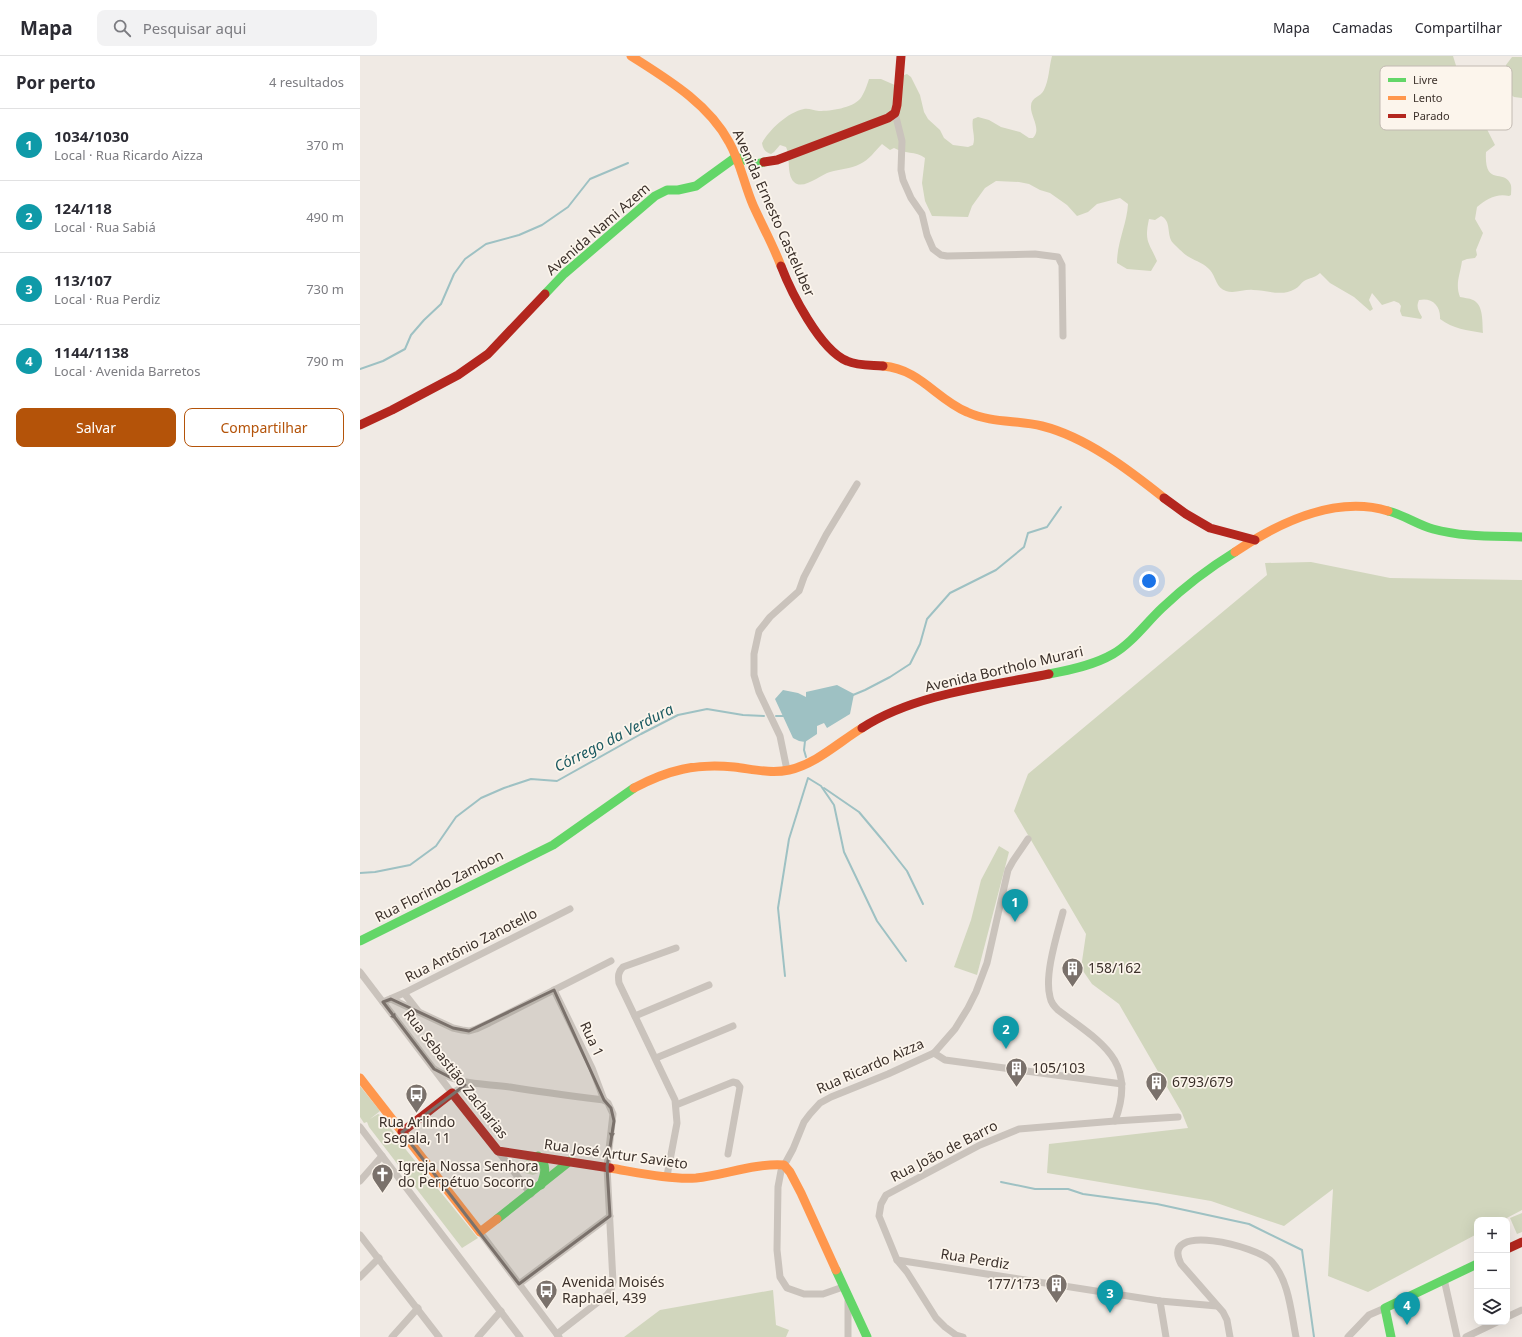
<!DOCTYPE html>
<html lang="pt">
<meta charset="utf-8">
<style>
body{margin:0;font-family:"Noto Sans",sans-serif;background:#f2f2f3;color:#2b2b33}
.controls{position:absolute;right:12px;bottom:12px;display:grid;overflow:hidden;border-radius:8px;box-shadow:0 4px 16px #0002}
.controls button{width:36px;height:36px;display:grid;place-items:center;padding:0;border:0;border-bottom:1px solid #e1e1e2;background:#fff;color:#2b2b33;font:20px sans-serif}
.you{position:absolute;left:789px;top:525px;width:14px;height:14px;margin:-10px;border:3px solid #fff;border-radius:50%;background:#1a73e8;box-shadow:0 0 0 6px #1a73e833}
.badge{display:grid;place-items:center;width:26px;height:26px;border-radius:50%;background:#b45309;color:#fff;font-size:13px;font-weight:700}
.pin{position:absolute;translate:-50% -33px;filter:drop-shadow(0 1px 2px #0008)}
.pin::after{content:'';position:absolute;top:21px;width:14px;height:12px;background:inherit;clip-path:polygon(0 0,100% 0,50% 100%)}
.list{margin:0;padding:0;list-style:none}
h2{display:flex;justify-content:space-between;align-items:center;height:52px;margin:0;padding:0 16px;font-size:17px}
h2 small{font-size:13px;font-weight:400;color:#7c7c81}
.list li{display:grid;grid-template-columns:26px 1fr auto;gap:12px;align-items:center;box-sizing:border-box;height:72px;padding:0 16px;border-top:1px solid #e1e1e2}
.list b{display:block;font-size:15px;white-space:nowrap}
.list p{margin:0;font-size:13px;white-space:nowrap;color:#7c7c81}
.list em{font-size:13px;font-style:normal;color:#7c7c81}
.actions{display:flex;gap:8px;padding:12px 16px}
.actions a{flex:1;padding:9px 0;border:1px solid #b45309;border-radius:8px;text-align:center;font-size:14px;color:#b45309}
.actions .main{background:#b45309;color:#fff}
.icon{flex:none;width:22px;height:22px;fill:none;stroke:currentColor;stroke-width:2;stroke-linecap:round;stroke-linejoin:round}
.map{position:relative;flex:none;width:1162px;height:1281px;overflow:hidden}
header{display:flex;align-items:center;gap:24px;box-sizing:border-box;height:56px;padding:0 20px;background:#fff;border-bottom:1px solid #e1e1e2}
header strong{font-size:19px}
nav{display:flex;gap:22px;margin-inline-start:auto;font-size:14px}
.search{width:280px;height:36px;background:#f2f2f3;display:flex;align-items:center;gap:10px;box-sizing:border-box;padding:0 14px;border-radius:8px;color:#7c7c81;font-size:15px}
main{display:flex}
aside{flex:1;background:#fff}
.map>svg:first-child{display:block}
.green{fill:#d1d6bd}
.water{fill:#9ec1c3}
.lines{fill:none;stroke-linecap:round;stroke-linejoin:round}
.stream{stroke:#9ec1c3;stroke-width:2}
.street{stroke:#cac3bc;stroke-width:7}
.fast{stroke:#63d668;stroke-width:9}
.slow{stroke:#ff974d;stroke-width:9}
.jam{stroke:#b3261e;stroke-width:9}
.oneway{fill:#7b726c}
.marked{fill:#7a716b;fill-opacity:0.2;stroke:#7a716b;stroke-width:3;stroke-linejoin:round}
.labels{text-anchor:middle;stroke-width:3.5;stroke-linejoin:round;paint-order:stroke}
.street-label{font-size:14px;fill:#3b302a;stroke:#fcf5ec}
.poi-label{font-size:14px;fill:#3b302a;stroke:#fcf5ec;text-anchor:start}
.water-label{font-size:15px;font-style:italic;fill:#1b5a61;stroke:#fcf5ec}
.key{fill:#fcf5ec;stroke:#c2bab2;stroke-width:1}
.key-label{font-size:11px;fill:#3b302a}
</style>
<header>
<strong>Mapa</strong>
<div class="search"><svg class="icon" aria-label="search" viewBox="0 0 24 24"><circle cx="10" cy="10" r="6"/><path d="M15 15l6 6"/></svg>Pesquisar aqui</div>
<nav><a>Mapa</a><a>Camadas</a><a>Compartilhar</a></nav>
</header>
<main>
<aside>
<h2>Por perto<small>4 resultados</small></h2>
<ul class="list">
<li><span class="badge" style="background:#0f9aa8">1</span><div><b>1034/1030</b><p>Local · Rua Ricardo Aizza</p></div><em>370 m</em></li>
<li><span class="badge" style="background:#0f9aa8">2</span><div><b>124/118</b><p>Local · Rua Sabiá</p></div><em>490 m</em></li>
<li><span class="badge" style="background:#0f9aa8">3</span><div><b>113/107</b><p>Local · Rua Perdiz</p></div><em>730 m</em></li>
<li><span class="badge" style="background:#0f9aa8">4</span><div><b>1144/1138</b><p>Local · Avenida Barretos</p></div><em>790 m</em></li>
</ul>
<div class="actions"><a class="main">Salvar</a><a>Compartilhar</a></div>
</aside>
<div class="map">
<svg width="1162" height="1281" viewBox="0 0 1162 1281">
<rect width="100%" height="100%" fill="#f0eae4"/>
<g class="green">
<path d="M692,0H1093L1103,32L1110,40L1135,89L1126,96C1124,131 1143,113 1150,127C1152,130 1151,135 1151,139L1149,140C1137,137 1126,143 1117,151L1115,163L1123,177L1116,194L1117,199L1115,202L1107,203L1102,205C1100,219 1095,228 1100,241C1104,242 1109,242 1113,244C1124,249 1122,267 1123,277C1107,274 1093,273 1080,263C1081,250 1072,241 1059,244C1056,251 1058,254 1062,261L1061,263L1042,260L1040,255L1041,250L1039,247L1034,245L1022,249L1012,237L1009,244L1013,253L1010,255L994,241L970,227L960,217C953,223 951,221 944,225C941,227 939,231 935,233C922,241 907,234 893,234C885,233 874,238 866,235C856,232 856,221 850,214C845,208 836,205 829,201C826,200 816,190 813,187C806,179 812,165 801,160L795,164L789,163C784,186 789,186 797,205L791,215L767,213L757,207C757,186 767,168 768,148L760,142L737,148L728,156L717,160L707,149L690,137L680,134L669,128L659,126L636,125L625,132L612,150L608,161L572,160L565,145L562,127L565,102C556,95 544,98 534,92L530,94L522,88C515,95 509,104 500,108C490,113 480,113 470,116C461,118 443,135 434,126C426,118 431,101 426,91L420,89L414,96L411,98C405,96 403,93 402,87C409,74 428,56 444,53C449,52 454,55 459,55C471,55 492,52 500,43C504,38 507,29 509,23H521L537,30L544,19L547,18L551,21L560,39L564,56L568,63L580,74L584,82L593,89L608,91L613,89C616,81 611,72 613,63L618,61L629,64L641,71L660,76L669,82H673C682,73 670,60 671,50C671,41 681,41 684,34C689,24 689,11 692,0Z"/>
<polygon points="1152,1 1162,1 1162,42 1154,41 1146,35 1146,9"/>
<polygon points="951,506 1030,522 1162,524 1162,1154 1143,1164 1117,1164 1117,1178 1008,1236 968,1220 973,1133 924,1170 851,1145 687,1117 689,1088 828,1072 822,1057 759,948 732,928 721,912 726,878 654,755 668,718 907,519 905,507"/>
<polygon points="639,790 649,796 617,919 594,911 611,864 621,824"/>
<polygon points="0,1030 20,1055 10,1063 18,1058 22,1060 47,1095 118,1182 102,1192 9,1071 7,1066 4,1067 0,1061"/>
<polygon points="178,1103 181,1112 178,1117 173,1119 165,1117 163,1109 166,1104"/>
<polygon points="1162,1157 1162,1176 1157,1178 1150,1162"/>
<polygon points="413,1234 416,1269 429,1274 426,1281 264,1281 300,1254"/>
</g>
<polygon class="water" points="477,629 494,638 490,658 467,672 464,667 457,670 457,678 445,686 439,685 433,682 415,643 423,634 438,637 446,641 446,636"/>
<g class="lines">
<g class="stream">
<polyline points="0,313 23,305 45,293 51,279 64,264 81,248 94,218 105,203 126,188 159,179 182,169 208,151 230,123 268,107"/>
<polyline points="493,639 505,634 530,621 550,608 560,588 567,563 590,537 636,514 664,491 668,477 687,471 701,451"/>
<polyline points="416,660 424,660"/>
<polyline points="445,685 444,694 446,701"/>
<polyline points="464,732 499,756 525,787 547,815 563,848"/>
<polyline points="0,817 15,816 50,809 76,790 96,761 121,742 144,732 171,723 197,725 281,678 318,659 347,653 383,659 404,660"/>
<polyline points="425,920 418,852 429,783 448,722 461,730 474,749 484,796 517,865 546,905"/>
<polyline points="641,1126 675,1133 708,1133 723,1138 797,1148 889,1168 942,1194 954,1281"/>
</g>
<g class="street">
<polyline points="535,57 542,85 541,114 543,124 551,142 562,158 567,179 573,193 581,199 587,200 675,198 698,201 702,209 703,280"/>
<polyline points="427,714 420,680 399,636 394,619 394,598 399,575 410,561 439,535 444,521 466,479 497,428"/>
<path d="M703,856C697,879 684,919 690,941C691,947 694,950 698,954C740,986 778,1004 755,1065"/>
<polyline points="0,916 92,1037 108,1028"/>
<polyline points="194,934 232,1012 244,1044"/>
<polyline points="44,937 58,955"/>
<polyline points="31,943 93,972 102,974 109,975 116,973 129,967 251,905"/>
<polyline points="23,946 44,937 210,853"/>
<polyline points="275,960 349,929"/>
<polyline points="574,997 585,1004 762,1028"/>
<polyline points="296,1002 373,970"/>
<path d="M74,1013C101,1030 120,1027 150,1031C181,1036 212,1040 244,1044"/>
<polyline points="316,1049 373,1026 377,1027 380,1031 368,1098"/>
<polyline points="0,1071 160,1281"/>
<polyline points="138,1095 171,1138"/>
<path d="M307,1120L317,1067L315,1044L259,927C258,920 258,916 263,911L316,892"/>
<polyline points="0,1125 22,1100"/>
<polyline points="120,1176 199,1281"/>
<polyline points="0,1179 79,1281"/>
<polyline points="537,1204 800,1245 857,1250"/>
<polyline points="0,1221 19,1202"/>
<polyline points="1084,1223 1097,1281"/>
<polyline points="159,1228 250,1160"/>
<polyline points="483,1231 463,1238 444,1238 427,1232 420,1221 417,1194 418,1131 421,1115 433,1093 444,1066 450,1058 460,1047 471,1041 528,1018 574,997 595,973 608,952 616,936 627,907 648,814 653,805 668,783"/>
<polyline points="800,1245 806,1281"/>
<polyline points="1147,1261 1162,1254"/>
<polyline points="197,1278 247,1239 251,1234 253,1226 247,1111 253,1058 248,1047 244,1044"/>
<polyline points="32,1281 58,1252"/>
<polyline points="118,1281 141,1255"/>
<polyline points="488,1281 488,1245"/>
<polyline points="603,1281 596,1279 585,1271 576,1262 547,1216 537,1204 519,1160 521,1148 526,1139 620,1089 659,1073 755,1065 818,1061"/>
<path d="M870,1281L867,1264L863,1256L821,1208C799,1165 898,1190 912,1206C929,1225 931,1256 936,1281"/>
<polyline points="988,1281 1009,1259 1025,1252"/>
<polyline points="1106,1281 1137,1266"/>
</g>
<g class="fast">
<polyline points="185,238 204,218 295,140 307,134 318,134 336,130 376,101 396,108 404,106"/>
<path d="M1028,455C1044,459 1058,469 1073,473C1102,481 1132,480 1162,481"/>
<path d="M689,618C711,614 734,609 753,598C772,587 786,567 802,552C824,531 849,512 875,496"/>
<polyline points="0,885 193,789 274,732"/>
<path d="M178,1100C188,1109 185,1118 181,1129"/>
<polyline points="137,1163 210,1105"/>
<polyline points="476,1214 507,1281"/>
<polyline points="1031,1281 1025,1252 1117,1208"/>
</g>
<g class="slow">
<path d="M271,0C307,23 348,47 369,86C380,105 384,128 393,149C402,169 413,189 421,210"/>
<path d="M523,310C560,313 576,343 607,356C631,367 657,364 682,370C726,381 769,414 804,442"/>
<path d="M875,496C918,467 975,439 1028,455"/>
<path d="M274,732C308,714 336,707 374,711C392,713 410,718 429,714C456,708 479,686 502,672"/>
<polyline points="0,1022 120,1176 137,1163"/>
<path d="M250,1112C275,1116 311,1124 336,1122C365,1119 394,1107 424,1109L430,1116L441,1137L476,1214"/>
</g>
<g class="jam">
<polyline points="404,106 417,104 528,62 535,57 537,49 541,0"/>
<path d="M421,210C431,236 460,294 487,305C498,310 511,309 523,310"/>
<polyline points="0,369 32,354 98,319 128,298 185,238"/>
<polyline points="804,442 826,458 850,472 895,484"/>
<path d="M502,672C554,638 629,630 689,618"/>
<polyline points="42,1076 92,1037 138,1095 250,1112"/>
<polyline points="1147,1193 1162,1186"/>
</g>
</g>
<defs><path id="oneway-solid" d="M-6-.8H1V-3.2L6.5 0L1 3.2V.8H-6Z"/></defs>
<g class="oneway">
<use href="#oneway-solid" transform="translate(32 958) rotate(53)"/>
<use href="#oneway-solid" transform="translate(252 1076) rotate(98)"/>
</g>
<path class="marked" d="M194,934L244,1044L251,1052L254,1065L247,1111L250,1160L159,1228L42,1076L105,1029L74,1013L23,946L31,943L93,972L109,975Z"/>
<defs>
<symbol id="building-pin" viewBox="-11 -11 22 30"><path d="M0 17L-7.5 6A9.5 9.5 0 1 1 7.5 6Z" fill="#7a716b" stroke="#fcf5ec"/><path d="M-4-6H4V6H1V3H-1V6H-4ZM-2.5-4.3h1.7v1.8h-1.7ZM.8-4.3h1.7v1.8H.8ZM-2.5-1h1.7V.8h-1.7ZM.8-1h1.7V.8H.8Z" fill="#fff"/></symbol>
<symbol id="bus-pin" viewBox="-11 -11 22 30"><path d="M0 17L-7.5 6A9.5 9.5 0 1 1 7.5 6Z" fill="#7a716b" stroke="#fcf5ec"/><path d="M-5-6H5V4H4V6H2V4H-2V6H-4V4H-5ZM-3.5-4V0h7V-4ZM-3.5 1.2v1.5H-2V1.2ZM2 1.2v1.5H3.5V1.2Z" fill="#fff"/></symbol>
<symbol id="church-pin" viewBox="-11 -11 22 30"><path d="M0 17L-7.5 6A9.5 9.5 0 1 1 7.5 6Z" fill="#7a716b" stroke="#fcf5ec"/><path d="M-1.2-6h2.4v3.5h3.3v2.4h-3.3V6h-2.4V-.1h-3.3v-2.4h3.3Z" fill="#fff"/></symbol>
</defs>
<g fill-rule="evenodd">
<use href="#building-pin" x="700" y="900" width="25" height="34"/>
<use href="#building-pin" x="644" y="1000" width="25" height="34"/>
<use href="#building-pin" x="784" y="1014" width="25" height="34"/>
<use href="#bus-pin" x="44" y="1026" width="25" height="34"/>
<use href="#church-pin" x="10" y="1106" width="25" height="34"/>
<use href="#building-pin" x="684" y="1216" width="25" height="34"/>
<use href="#bus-pin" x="174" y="1222" width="25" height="34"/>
</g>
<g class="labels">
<g class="street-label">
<text transform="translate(414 157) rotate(66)" y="5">Avenida Ernesto Casteluber</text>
<text transform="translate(238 173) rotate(-41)" y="5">Avenida Nami Azem</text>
<text transform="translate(644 613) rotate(-13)" y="5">Avenida Bortholo Murari</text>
<text transform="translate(79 830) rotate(-27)" y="5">Rua Florindo Zambon</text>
<text transform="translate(111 889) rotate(-27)" y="5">Rua Antônio Zanotello</text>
<text transform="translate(232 983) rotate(65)" y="5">Rua 1</text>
<text transform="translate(510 1010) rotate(-24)" y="5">Rua Ricardo Aizza</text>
<text transform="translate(96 1018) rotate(52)" y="5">Rua Sebastião Zacharias</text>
<text transform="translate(584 1095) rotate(-27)" y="5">Rua João de Barro</text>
<text transform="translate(256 1098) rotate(8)" y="5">Rua José Artur Savieto</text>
<text transform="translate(615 1203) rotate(9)" y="5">Rua Perdiz</text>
</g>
<g class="poi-label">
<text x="728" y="917">158/162</text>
<text x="672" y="1017">105/103</text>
<text x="812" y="1031">6793/679</text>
<text x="57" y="1071" text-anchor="middle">Rua Arlindo<tspan x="57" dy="16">Segala, 11</tspan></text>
<text x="38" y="1115">Igreja Nossa Senhora<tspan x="38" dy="16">do Perpétuo Socorro</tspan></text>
<text x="202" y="1231">Avenida Moisés<tspan x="202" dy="16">Raphael, 439</tspan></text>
<text x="680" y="1233" text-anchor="end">177/173</text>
</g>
<g class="water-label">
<text transform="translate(254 682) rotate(-27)" y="5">Córrego da Verdura</text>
</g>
</g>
<rect x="1020" y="10" width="132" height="64" rx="6" class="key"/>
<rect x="1028" y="22" width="18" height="4" fill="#63d668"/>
<rect x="1028" y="40" width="18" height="4" fill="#ff974d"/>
<rect x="1028" y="58" width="18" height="4" fill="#b3261e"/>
<g class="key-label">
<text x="1053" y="28">Livre</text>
<text x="1053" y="46">Lento</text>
<text x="1053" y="64">Parado</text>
</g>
</svg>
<div class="controls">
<button>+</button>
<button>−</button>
<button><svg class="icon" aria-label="layers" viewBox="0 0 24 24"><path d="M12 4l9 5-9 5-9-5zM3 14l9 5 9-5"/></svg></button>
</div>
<div class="you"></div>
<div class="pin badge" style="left:655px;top:866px;background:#0f9aa8">1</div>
<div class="pin badge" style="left:646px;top:993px;background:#0f9aa8">2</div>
<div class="pin badge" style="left:750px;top:1257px;background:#0f9aa8">3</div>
<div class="pin badge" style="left:1047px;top:1269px;background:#0f9aa8">4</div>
</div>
</main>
